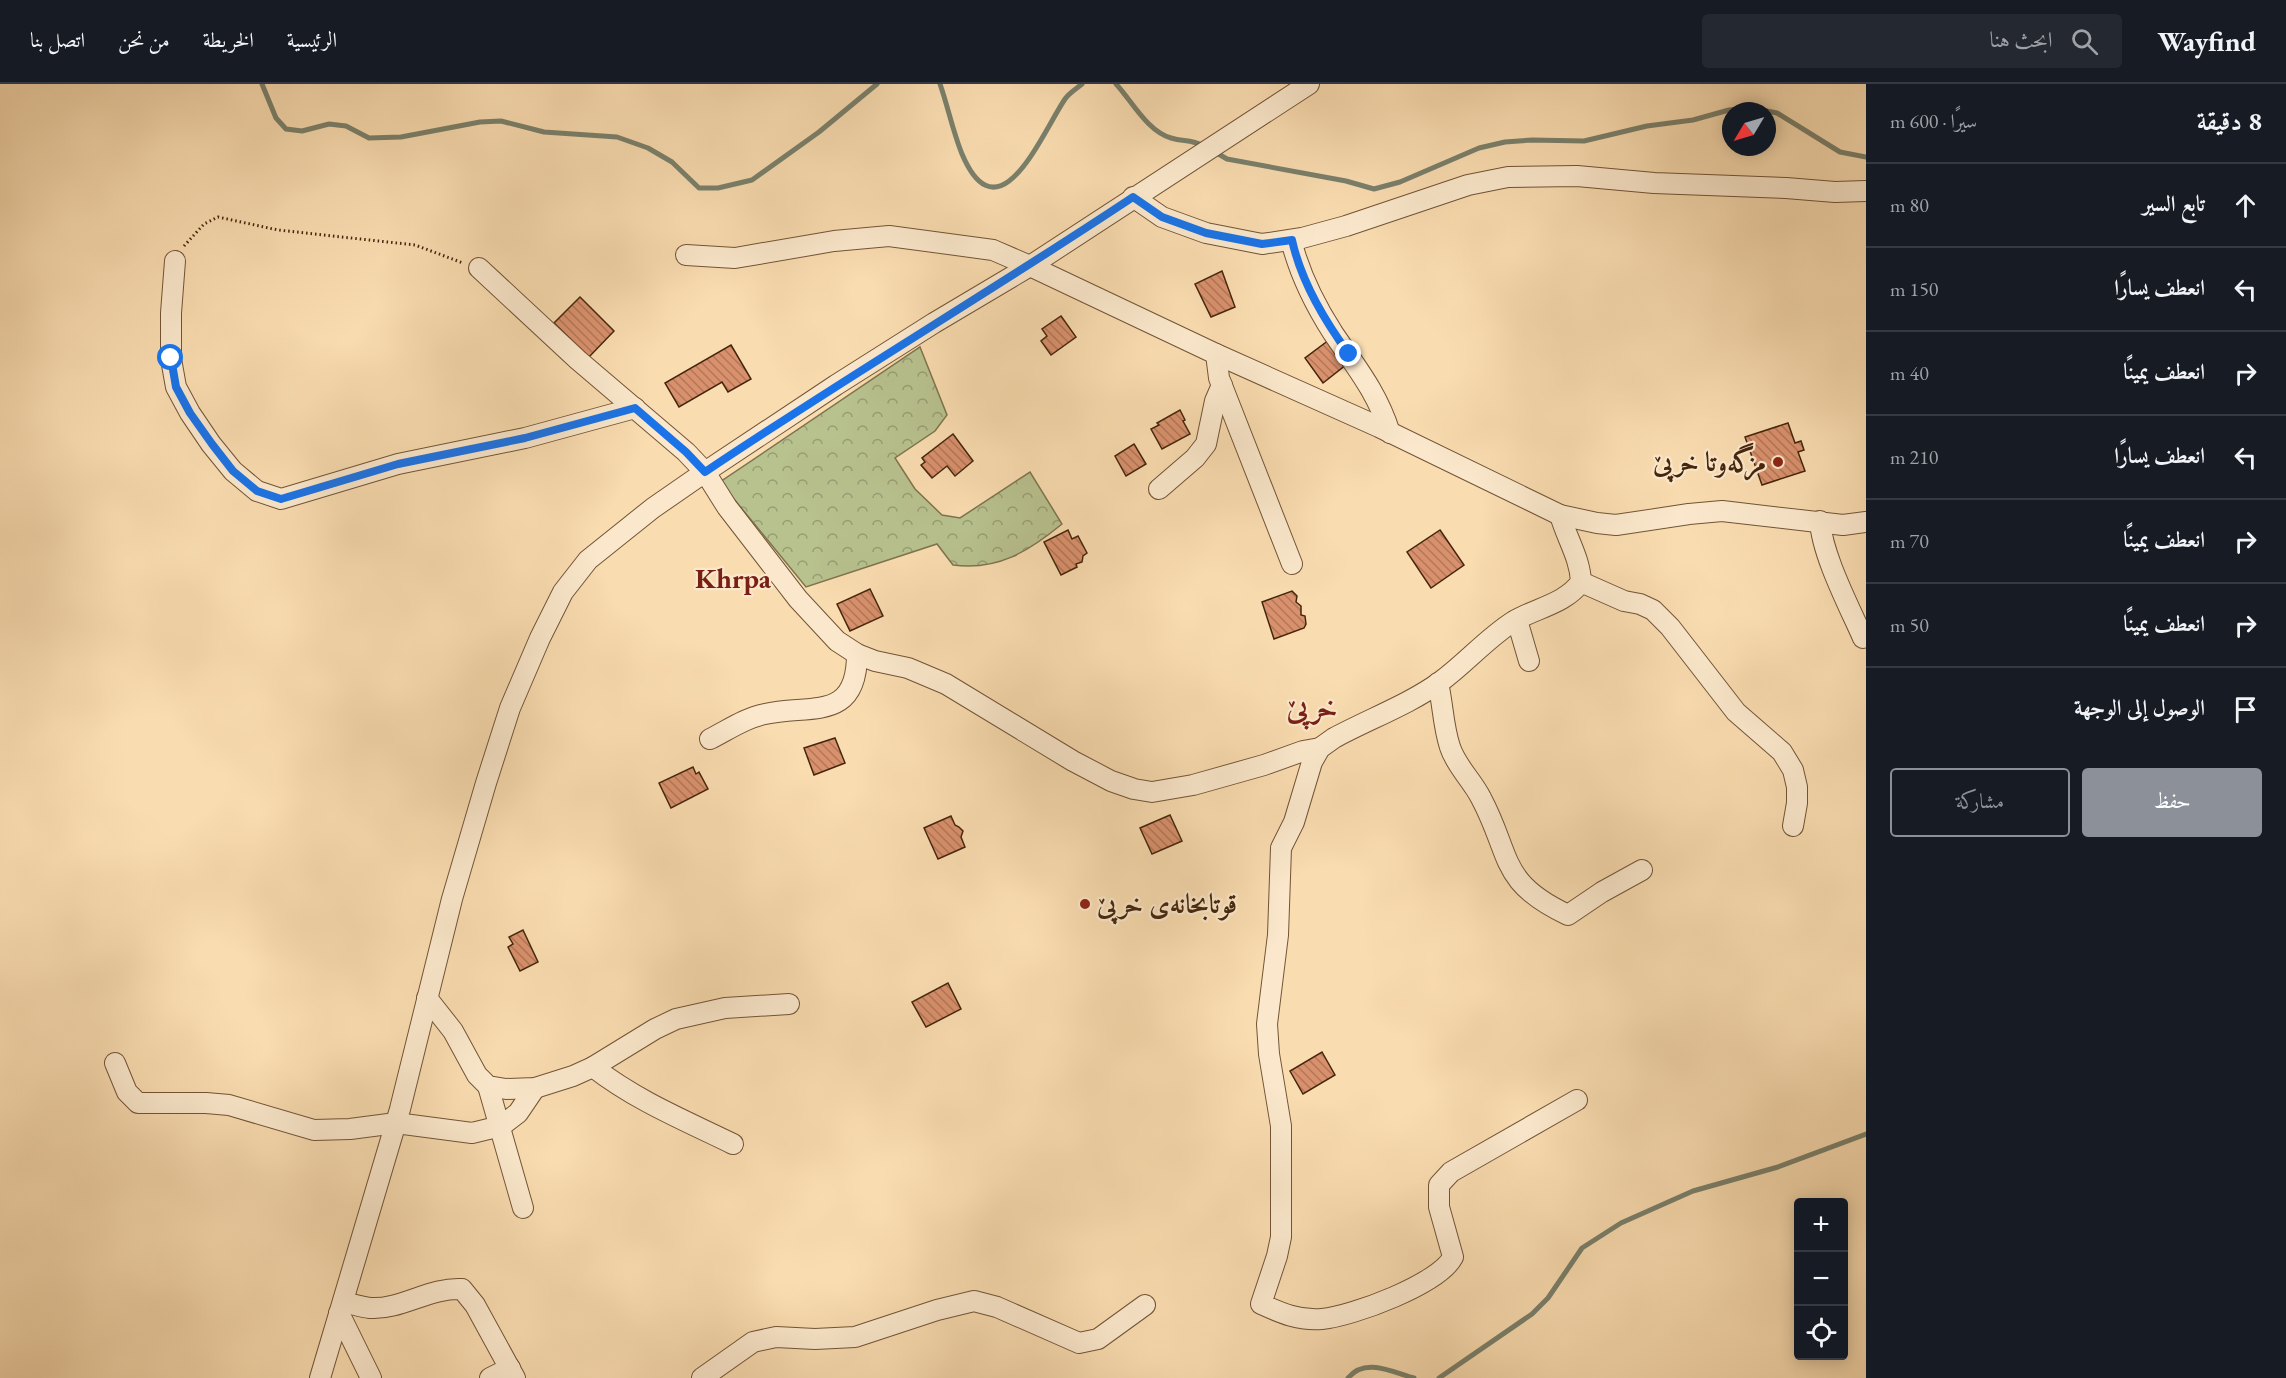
<!DOCTYPE html>
<html lang="ar">
<meta charset="utf-8">
<style>
body{margin:0;font-family:"EB Garamond",Amiri,serif;background:#242831;color:#f1f3f6;direction:rtl}
.controls{position:absolute;right:18px;bottom:18px;display:grid;overflow:hidden;border-radius:6px;box-shadow:0 3px 15px #0003}
.controls button{width:54px;height:54px;display:grid;place-items:center;padding:0;border:0;border-bottom:2px solid #363941;background:#171b24;color:#f1f3f6;font:30px sans-serif}
.compass{position:absolute;left:1722px;top:18px;width:54px;height:54px;border-radius:50%;background:#171b24;box-shadow:0 3px 15px #0003;rotate:232deg}
.stop{position:absolute;width:18px;height:18px;margin:-14px;border:4px solid #1a73e8;border-radius:50%;background:#fff}
.stop.end{background:#1a73e8;border-color:#fff;box-shadow:0 2px 6px #0008}
.list{margin:0;padding:0;list-style:none}
h2{display:flex;justify-content:space-between;align-items:center;height:78px;margin:0;padding:0 24px;font-size:26px}
h2 small{font-size:20px;font-weight:400;color:#9ea1a6}
.list li{display:grid;grid-template-columns:39px 1fr auto;gap:18px;align-items:center;box-sizing:border-box;height:84px;padding:0 24px;border-top:2px solid #363941}
.list b{display:block;font-size:22px;white-space:nowrap}
.list em{font-size:20px;font-style:normal;color:#9ea1a6}
.actions{display:flex;gap:12px;padding:18px 24px}
.actions a{flex:1;padding:14px 0;border:2px solid #8c9099;border-radius:6px;text-align:center;font-size:21px;color:#8c9099}
.actions .main{background:#8c9099;color:#fff}
.icon{flex:none;width:33px;height:33px;fill:none;stroke:currentColor;stroke-width:2;stroke-linecap:round;stroke-linejoin:round}
.map{position:relative;flex:none;width:1866px;height:1294px;overflow:hidden;direction:ltr}
header{display:flex;align-items:center;gap:36px;box-sizing:border-box;height:84px;padding:0 30px;background:#171b24;border-bottom:2px solid #363941}
header strong{font-size:28px}
nav{display:flex;gap:33px;margin-inline-start:auto;font-size:21px}
.search{width:420px;height:54px;background:#242831;display:flex;align-items:center;gap:15px;box-sizing:border-box;padding:0 21px;border-radius:6px;color:#9ea1a6;font-size:22px}
main{display:flex}
aside{flex:1;background:#171b24}
.map>svg:first-child{display:block}
.park{fill:url(#park-crowns);stroke:#7e744e;stroke-width:1.5}
.lines{fill:none;stroke-linecap:round;stroke-linejoin:round}
.stream{stroke:#7a806c;stroke-width:5}
.building{fill:url(#building-back-hatch);stroke:#45260d;stroke-width:1.5}
.minor-casing{stroke:#725436;stroke-width:22}
.path{stroke:#45260d;stroke-width:3;stroke-dasharray:1.5 3;stroke-linecap:butt}
.minor{stroke:#fbe8cc;stroke-width:20}
.route{stroke:#1a73e8;stroke-width:8}
.poi-dot{fill:#8f2418;stroke:#fbe8cc;stroke-width:2}
.labels{text-anchor:middle;stroke-width:4.5;stroke-linejoin:round;paint-order:stroke}
.poi-label{font-size:27px;font-weight:bold;fill:#45260d;stroke:#fbe8cc;text-anchor:end}
.neighbourhood-label{font-size:28px;font-weight:bold;fill:#7a1f14;stroke:#fbe8cc}
.quarter-label{font-size:30px;font-weight:bold;fill:#7a1f14;stroke:#fbe8cc}
</style>
<header>
<strong>Wayfind</strong>
<div class="search"><svg class="icon" aria-label="search" viewBox="0 0 24 24"><circle cx="10" cy="10" r="6"/><path d="M15 15l6 6"/></svg>ابحث هنا</div>
<nav><a>الرئيسية</a><a>الخريطة</a><a>من نحن</a><a>اتصل بنا</a></nav>
</header>
<main>
<aside>
<h2>8 دقيقة<small>سيرًا · 600 m</small></h2>
<ul class="list">
<li><svg class="icon" aria-label="ahead" viewBox="0 0 24 24"><path d="M12 20V5M6 11l6-6 6 6"/></svg><div><b>تابع السير</b></div><em>80 m</em></li>
<li><svg class="icon" aria-label="left" viewBox="0 0 24 24"><path d="M17 20v-9H6M10 6l-5 5 5 5"/></svg><div><b>انعطف يسارًا</b></div><em>150 m</em></li>
<li><svg class="icon" aria-label="right" viewBox="0 0 24 24"><path d="M7 20v-9h11M14 6l5 5-5 5"/></svg><div><b>انعطف يمينًا</b></div><em>40 m</em></li>
<li><svg class="icon" aria-label="left" viewBox="0 0 24 24"><path d="M17 20v-9H6M10 6l-5 5 5 5"/></svg><div><b>انعطف يسارًا</b></div><em>210 m</em></li>
<li><svg class="icon" aria-label="right" viewBox="0 0 24 24"><path d="M7 20v-9h11M14 6l5 5-5 5"/></svg><div><b>انعطف يمينًا</b></div><em>70 m</em></li>
<li><svg class="icon" aria-label="right" viewBox="0 0 24 24"><path d="M7 20v-9h11M14 6l5 5-5 5"/></svg><div><b>انعطف يمينًا</b></div><em>50 m</em></li>
<li><svg class="icon" aria-label="arrive" viewBox="0 0 24 24"><path d="M6 21V4h12l-3 4 3 4H6"/></svg><div><b>الوصول إلى الوجهة</b></div></li>
</ul>
<div class="actions"><a class="main">حفظ</a><a>مشاركة</a></div>
</aside>
<div class="map">
<svg width="1866" height="1294" viewBox="0 0 1866 1294">
<defs>
<pattern id="park-crowns" width="20" height="18" patternUnits="userSpaceOnUse" patternTransform="scale(1.5)"><rect width="20" height="18" fill="#b8c28f"/><path d="M2 6a3 3 0 1 1 6 0M12 15a3 3 0 1 1 6 0" fill="none" stroke="#979d73"/></pattern>
<pattern id="building-back-hatch" width="6" height="6" patternUnits="userSpaceOnUse" patternTransform="scale(1.5)"><rect width="6" height="6" fill="#d9916d"/><path d="M-1 5l2 2M0 0l6 6M5-1l2 2" fill="none" stroke="#b27658"/></pattern>
</defs>
<rect width="100%" height="100%" fill="#f9dcb0"/>
<filter id="stains"><feTurbulence type="fractalNoise" baseFrequency=".00333" numOctaves="4"/><feColorMatrix values="0 0 0 0 .2 0 0 0 0 .09 0 0 0 0 .02 0 0 0 .5 -.17"/></filter>
<radialGradient id="worn" r=".72"><stop offset=".6" stop-color="#630" stop-opacity="0"/><stop offset="1" stop-color="#630" stop-opacity=".3"/></radialGradient>
<path class="park" d="M920,263L947,331L935,347L895,374L915,405L942,431L960,434L1030,388L1062,440C1029,467 998,487 953,481L937,460L806,503L720,398Z"/>
<g class="lines">
<g class="stream">
<polyline points="262,0 276,34 286,45 302,47 329,40 346,42 369,54 401,53 480,38 501,37 544,48 617,53 648,64 672,78 699,104 718,104 752,96 819,48 877,0"/>
<path d="M940,0C948,23 953,48 962,70C999,157 1042,49 1065,15C1069,9 1076,5 1082,0"/>
<path d="M1116,0C1132,17 1147,47 1171,54C1184,58 1190,55 1204,62"/>
<polyline points="1767,27 1777,29 1840,68 1866,73"/>
<polyline points="1215,68 1227,75 1346,97 1374,105 1400,98 1479,64 1505,58 1532,56 1584,57 1647,42 1693,36 1729,26 1750,24 1764,27"/>
<path d="M1348,1294C1365,1273 1392,1288 1414,1294"/>
<polyline points="1439,1294 1532,1230 1548,1214 1582,1164 1621,1139 1693,1107 1778,1083 1866,1050"/>
</g>
</g>
<g class="building">
<polygon points="1222,187 1235,223 1211,233 1195,200"/>
<polygon points="580,213 614,247 589,273 554,239"/>
<polygon points="1061,232 1076,253 1051,271 1041,257 1047,252 1042,245"/>
<polygon points="1329,256 1347,280 1323,299 1305,274"/>
<polygon points="731,261 751,295 728,308 722,298 679,323 665,299"/>
<polygon points="1180,326 1185,336 1183,337 1190,350 1162,365 1151,345 1159,341 1157,339"/>
<polygon points="1788,339 1795,359 1801,357 1804,366 1798,368 1805,387 1762,401 1745,353"/>
<polygon points="953,350 973,377 955,392 947,382 932,394 921,381 925,378 922,374"/>
<polygon points="1134,360 1146,380 1126,392 1115,372"/>
<polygon points="1068,446 1072,455 1078,452 1087,469 1083,472 1082,478 1076,480 1077,483 1061,491 1044,458"/>
<polygon points="1440,446 1464,481 1431,504 1407,468"/>
<polygon points="870,505 883,532 850,547 837,520"/>
<polygon points="1292,507 1297,512 1296,518 1301,522 1301,531 1305,532 1306,540 1304,544 1274,555 1262,518"/>
<polygon points="835,654 845,679 814,691 804,664"/>
<polygon points="693,683 696,690 699,688 708,705 671,724 659,699"/>
<polygon points="1170,731 1182,757 1152,770 1140,744"/>
<polygon points="951,732 955,741 959,743 963,747 961,753 965,763 938,775 924,744"/>
<polygon points="523,846 538,878 520,887 508,863 513,860 509,853"/>
<polygon points="948,899 961,925 926,943 912,918"/>
<polygon points="1322,968 1335,991 1303,1010 1290,987"/>
</g>
<g class="lines">
<defs>
<g id="minor">
<polyline points="1133,113 1162,133 1206,149 1262,160 1302,154 1346,142 1468,101 1508,93 1577,92 1654,99 1786,104 1835,108 1866,107"/>
<path d="M1291,156C1299,188 1315,221 1333,249C1356,283 1377,308 1390,349"/>
<polyline points="686,171 735,174 834,157 889,152 993,166 1030,182 1216,270 1379,343 1560,431 1597,439 1616,441 1689,430 1722,427 1843,441 1866,438"/>
<polyline points="175,177 171,229 171,275 176,303 190,329 211,360 233,387 257,407 281,415 398,380 525,354 635,324"/>
<polyline points="479,184 578,276 686,368 705,388 727,423 798,515 837,557 857,570 875,577 908,584 946,600 1073,677 1111,697 1134,705 1152,708 1193,701 1264,681 1303,667 1320,664"/>
<polyline points="1216,270 1219,294 1292,480"/>
<polyline points="1159,405 1195,374 1206,360 1215,317 1222,301"/>
<path d="M1560,431C1567,455 1580,474 1581,498C1565,520 1536,524 1514,537C1487,554 1466,579 1440,598C1408,621 1369,635 1334,654L1320,664L1312,678L1294,738L1281,764L1278,851L1267,940L1269,970L1281,1042V1153L1277,1172L1261,1220C1281,1229 1299,1237 1322,1235C1353,1232 1439,1200 1453,1173L1439,1123V1101L1451,1088L1577,1016"/>
<path d="M1820,437C1822,471 1849,522 1863,554"/>
<polyline points="1581,498 1624,517 1640,520 1653,526 1670,543 1736,628 1782,668 1793,686 1797,703 1797,719 1793,742"/>
<polyline points="1517,536 1529,577"/>
<path d="M1438,599C1443,620 1443,642 1450,663C1456,682 1472,696 1481,714C1512,772 1498,798 1568,831L1602,808L1642,786"/>
<path d="M710,655C728,646 745,634 765,630C811,620 857,638 857,570"/>
<polyline points="427,914 453,947 477,991 488,1002 506,1005 535,1004 573,992 593,983 655,945 676,935 725,924 789,920"/>
<polyline points="115,979 127,1008 138,1019 206,1019 229,1021 314,1046 350,1045 396,1039 472,1049 501,1042 518,1029 535,1004"/>
<path d="M593,983C637,1017 684,1036 733,1060"/>
<polyline points="488,1002 523,1124"/>
<path d="M343,1218C352,1220 361,1223 370,1224C401,1226 430,1203 462,1205L475,1221L515,1294"/>
<polyline points="339,1229 371,1294"/>
<polyline points="320,1294 400,1025 452,815 486,699 510,624 540,554 563,508 588,476 653,424 705,388 836,301 934,239 1030,182 1309,0"/>
<polyline points="490,1294 510,1284"/>
<polyline points="702,1294 753,1258 776,1253 815,1255 855,1253 937,1226 974,1217 997,1223 1079,1259 1098,1255 1145,1221"/>
</g>
</defs>
<use href="#minor" class="minor-casing"/>
<polyline class="path" points="184,162 204,140 218,133 278,146 415,161 463,179"/>
<use href="#minor" class="minor"/>
</g>
<g class="lines">
<path class="route" d="M171,274L176,303L190,329L212,360L233,387L257,407L281,415L398,380L525,354L635,324L686,368L705,388C846,293 992,207 1133,113L1162,133L1206,149L1262,160L1292,156C1301,197 1324,236 1349,270"/>
</g>
<g class="poi-dot">
<circle cx="1778" cy="378" r="6"/>
<circle cx="1085" cy="820" r="6"/>
</g>
<g class="labels">
<g class="poi-label">
<text x="1766" y="387">مزگەوتا خرپێ</text>
<text x="1097" y="829" text-anchor="start">قوتابخانەی خرپێ</text>
</g>
<g class="neighbourhood-label">
<text x="733" y="504">Khrpa</text>
</g>
<g class="quarter-label">
<text x="1312" y="633">خرپێ</text>
</g>
</g>
<rect width="100%" height="100%" filter="url(#stains)"/>
<rect width="100%" height="100%" fill="url(#worn)"/>
</svg>
<div class="controls">
<button>+</button>
<button>−</button>
<button><svg class="icon" aria-label="locate" viewBox="0 0 24 24"><circle cx="12" cy="12" r="6"/><path d="M12 2v4M12 18v4M2 12h4M18 12h4"/></svg></button>
</div>
<svg class="compass" viewBox="-18 -18 36 36"><path d="M0-13l5 13h-10z" fill="#e53935"/><path d="M0 13l5-13h-10z" fill="#9ea1a6"/></svg>
<div class="stop" style="left:171px;top:274px"></div>
<div class="stop end" style="left:1349px;top:270px"></div>
</div>
</main>
